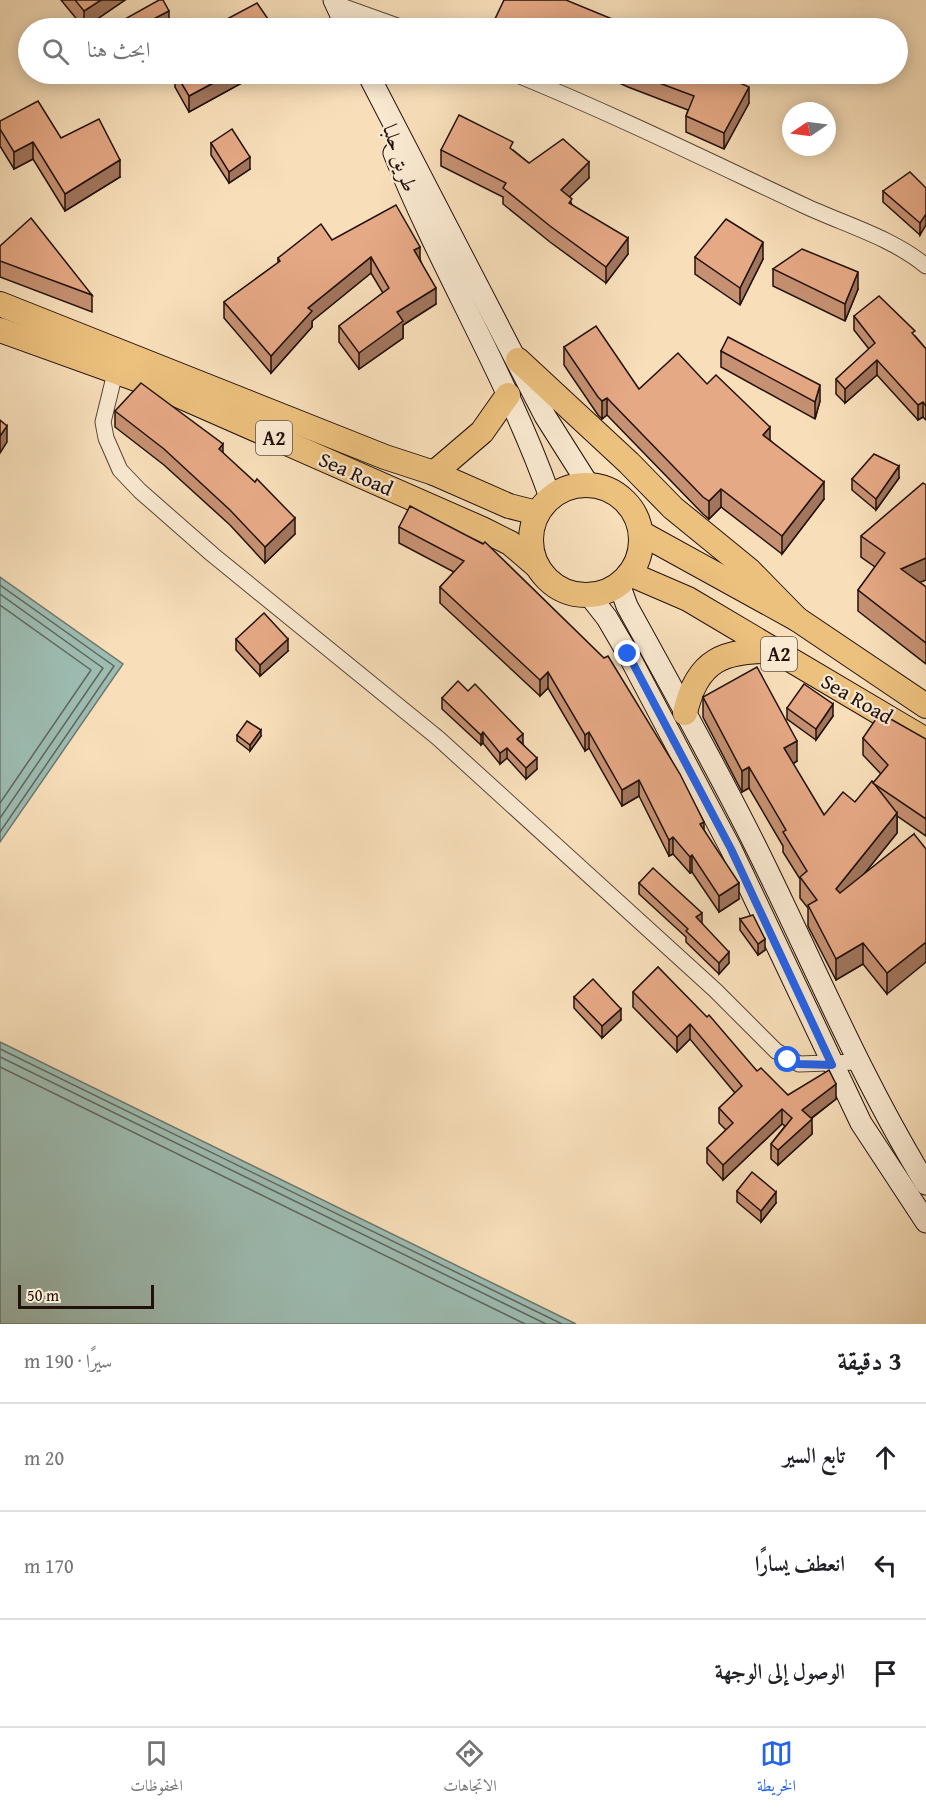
<!DOCTYPE html>
<html lang="ar">
<meta charset="utf-8">
<style>
body{margin:0;font-family:"Gentium Book Plus",Amiri,serif;background:#f2f2f2;color:#202124;direction:rtl}
.compass{position:absolute;left:782px;top:102px;width:54px;height:54px;border-radius:50%;background:#fff;box-shadow:0 3px 15px #0003;rotate:257deg}
.scale{position:absolute;left:18px;bottom:15px;width:136px;box-sizing:border-box;padding-left:6px;border:3px solid #22110b;border-top:0;font-size:16px;line-height:21px;white-space:nowrap;color:#22110b;-webkit-text-stroke:4px #faead2;paint-order:stroke}
.stop{position:absolute;width:18px;height:18px;margin:-14px;border:4px solid #2563eb;border-radius:50%;background:#fff}
.stop.end{background:#2563eb;border-color:#fff;box-shadow:0 2px 6px #0008}
.list{margin:0;padding:0;list-style:none}
h2{display:flex;justify-content:space-between;align-items:center;height:78px;margin:0;padding:0 24px;font-size:26px}
h2 small{font-size:20px;font-weight:400;color:#757577}
.list li{display:grid;grid-template-columns:39px 1fr auto;gap:18px;align-items:center;box-sizing:border-box;height:108px;padding:0 24px;border-top:2px solid #e0e0e0}
.list b{display:block;font-size:22px;white-space:nowrap}
.list em{font-size:20px;font-style:normal;color:#757577}
.icon{flex:none;width:33px;height:33px;fill:none;stroke:currentColor;stroke-width:2;stroke-linecap:round;stroke-linejoin:round}
.map{position:relative;flex:none;width:926px;height:1324px;overflow:hidden;direction:ltr}
.search{position:absolute;background:#fff;box-shadow:0 3px 15px #0003;left:18px;right:18px;top:18px;height:66px;display:flex;align-items:center;gap:15px;box-sizing:border-box;padding:0 21px;border-radius:33px;color:#757577;font-size:22px}
.sheet{height:402px;background:#fff}
nav{display:flex;justify-content:space-around;align-items:center;box-sizing:border-box;height:84px;border-top:2px solid #e0e0e0;background:#fff;font-size:16px;color:#757577}
nav a{display:grid;justify-items:center;gap:3px}
nav .on{color:#2563eb}
.map>svg:first-child{display:block}
.water{fill:#9dbcb2;stroke:#6c786f;stroke-width:1.5}
.lines{fill:none;stroke-linecap:round;stroke-linejoin:round}
.shore{stroke:#60665e;stroke-width:1.5}
.minor-casing{stroke:#584437;stroke-width:17}
.secondary-casing{stroke:#22110b;stroke-width:23}
.trunk-casing{stroke:#22110b;stroke-width:26}
.minor{stroke:#faead2;stroke-width:15}
.secondary{stroke:#faead2;stroke-width:21}
.trunk{stroke:#ecc07d;stroke-width:24}
.wall{fill:#c69172;stroke:#22110b;stroke-width:1.5}
.shaded-wall{fill:#a1765d;stroke:#22110b;stroke-width:1.5}
.building{fill:#e6a985;stroke:#22110b;stroke-width:1.5}
.route{stroke:#2563eb;stroke-width:8}
.labels{text-anchor:middle;stroke-width:4.5;stroke-linejoin:round;paint-order:stroke}
.shield{fill:#faead2;stroke:#635247;stroke-width:1.5}
.shield-label{font-size:20px;font-weight:bold;fill:#22110b}
.street-label{font-size:21px;fill:#22110b;stroke:#faead2}
</style>
<div class="map">
<svg width="926" height="1324" viewBox="0 0 926 1324">
<rect width="100%" height="100%" fill="#f8dfba"/>
<filter id="stains"><feTurbulence type="fractalNoise" baseFrequency=".00333" numOctaves="4"/><feColorMatrix values="0 0 0 0 .2 0 0 0 0 .09 0 0 0 0 .02 0 0 0 .5 -.17"/></filter>
<radialGradient id="worn" r=".72"><stop offset=".6" stop-color="#630" stop-opacity="0"/><stop offset="1" stop-color="#630" stop-opacity=".3"/></radialGradient>
<g class="water">
<polygon points="0,577 123,664 0,842"/>
<polygon points="0,1042 576,1324 0,1324"/>
</g>
<g class="lines">
<g class="shore">
<polyline points="0,585 114,666 0,832"/>
<polyline points="0,594 103,668 0,818"/>
<polyline points="0,605 91,670 0,803"/>
<polyline points="0,1049 562,1324"/>
<polyline points="0,1057 546,1324"/>
<polyline points="0,1067 525,1324"/>
</g>
<defs>
<g id="minor">
<polyline points="333,3 403,28"/>
<path d="M515,74C613,114 707,160 803,205C843,224 891,237 926,266"/>
<polyline points="115,373 103,422 106,438 120,470 140,491 213,555 438,738 715,990 776,1051 799,1064 857,1062"/>
</g>
<g id="secondary">
<polyline points="334,0 347,28"/>
<polyline points="368,74 545,416 588,484"/>
<path d="M394,153C441,270 508,378 550,497"/>
<path d="M619,584L627,606C670,684 714,763 754,843C811,957 859,1075 926,1184"/>
<polyline points="589,595 607,618 628,654 731,849 861,1123 926,1222"/>
</g>
<g id="trunk">
<polyline points="0,304 385,457 434,473 509,506 537,513"/>
<polyline points="0,330 164,389 482,529 510,543 537,566"/>
<polyline points="518,360 629,463 673,508 749,570 797,619"/>
<polyline points="434,473 482,432 508,395"/>
<circle cx="586" cy="540" r="55"/>
<polyline points="641,533 797,619 926,706"/>
<polyline points="630,574 688,599 926,740"/>
<path d="M685,713C697,659 724,650 775,651"/>
</g>
</defs>
<use href="#minor" class="minor-casing"/>
<use href="#secondary" class="secondary-casing"/>
<use href="#trunk" class="trunk-casing"/>
<use href="#minor" class="minor"/>
<use href="#secondary" class="secondary"/>
<use href="#trunk" class="trunk"/>
</g>
<g class="wall">
<polygon points="61,0 125,0 84,28"/>
<polygon points="495,19 634,28 495,28"/>
<polygon points="175,74 258,74 189,112 175,87"/>
<polygon points="600,74 720,74 749,103 724,149 686,132 686,116 688,110 628,87"/>
<polygon points="0,121 61,138 120,177 65,211 33,159 14,169 0,146"/>
<polygon points="211,143 250,169 229,183 211,155"/>
<polygon points="441,150 513,150 529,163 589,178 569,197 572,205 628,254 606,283 550,242 503,204 503,197 441,166"/>
<polygon points="926,188 920,235 883,202 883,191"/>
<polygon points="332,240 420,259 436,304 403,325 403,338 359,369 339,342 339,326 383,293 371,273 312,321 312,327 271,373 224,318 224,302 278,263 278,258"/>
<polygon points="0,246 92,295 92,312 0,277"/>
<polygon points="695,257 763,259 740,305 695,274"/>
<polygon points="773,269 858,289 845,321 773,286"/>
<polygon points="854,316 915,336 926,349 926,420 923,417 918,420 877,375 845,403 836,394 836,379 869,349 854,330"/>
<polygon points="564,347 639,389 707,384 770,440 824,499 782,554 721,507 709,519 703,514 607,415 602,419 598,415 564,365"/>
<polygon points="721,351 820,401 815,419 721,367"/>
<polygon points="115,411 223,453 295,534 265,563 230,525 164,465 115,427"/>
<polygon points="899,478 876,510 852,490 852,479"/>
<polygon points="926,485 926,580 919,582 926,587 926,664 858,611 858,590 875,567 861,557 861,536"/>
<polygon points="399,527 483,544 704,830 739,899 719,912 692,872 690,873 673,854 669,856 639,796 622,806 589,748 585,751 548,688 540,696 440,603 440,587 454,572 399,543"/>
<polygon points="236,639 288,651 260,676 236,650"/>
<polygon points="703,697 797,761 793,764 824,815 855,802 873,783 881,774 863,755 863,738 926,739 926,836 897,816 897,833 863,875 914,834 887,994 863,964 836,980 808,926 808,908 800,898 800,879 783,852 783,846 749,788 742,792 703,717"/>
<polygon points="442,698 523,744 537,769 526,779 507,758 500,764 483,743 481,745 442,709"/>
<polygon points="787,708 833,716 816,740 787,719"/>
<polygon points="237,735 261,736 250,751 237,741"/>
<polygon points="639,883 702,923 729,963 719,974 686,942 686,937 639,894"/>
<polygon points="740,919 765,950 758,955 740,930"/>
<polygon points="658,967 757,1071 788,1095 836,1099 811,1119 812,1134 778,1165 771,1159 771,1144 785,1126 782,1124 723,1180 707,1163 707,1148 726,1130 719,1123 719,1108 735,1093 690,1039 677,1052 633,1007 633,992"/>
<polygon points="574,997 621,1020 602,1038 574,1008"/>
<polygon points="737,1191 776,1203 761,1222 737,1202"/>
</g>
<g class="shaded-wall">
<polygon points="101,0 125,0 84,28 84,11"/>
<polygon points="169,11 169,22 156,28 136,28"/>
<polygon points="268,19 268,28 256,28 256,26"/>
<polygon points="230,74 258,74 189,112 189,96"/>
<polygon points="749,87 749,103 724,149 724,133"/>
<polygon points="33,142 33,159 14,169 14,152"/>
<polygon points="250,157 250,169 229,183 229,172"/>
<polygon points="120,160 120,177 65,211 65,194"/>
<polygon points="589,162 589,178 561,205 561,190"/>
<polygon points="926,214 926,225 920,235 920,223"/>
<polygon points="628,238 628,254 606,283 606,267"/>
<polygon points="763,242 763,259 740,305 740,288"/>
<polygon points="420,247 420,263 414,250"/>
<polygon points="371,257 371,273 312,321 312,327 271,373 271,356 308,308"/>
<polygon points="858,272 858,289 845,321 845,304"/>
<polygon points="436,288 436,304 403,325 403,338 359,369 359,353 397,312"/>
<polygon points="877,360 877,375 845,403 845,389"/>
<polygon points="820,385 820,401 815,419 815,402"/>
<polygon points="607,398 607,415 602,419 602,401"/>
<polygon points="923,402 923,417 918,420 918,405"/>
<polygon points="7,426 7,442 0,453 0,436"/>
<polygon points="770,427 770,445 763,435"/>
<polygon points="223,444 223,459 219,449"/>
<polygon points="899,466 899,478 876,510 876,499"/>
<polygon points="824,482 824,499 782,554 782,536"/>
<polygon points="721,489 721,507 709,519 709,501"/>
<polygon points="295,518 295,534 265,563 265,547"/>
<polygon points="926,558 926,580 901,590 901,569"/>
<polygon points="288,639 288,651 260,676 260,665"/>
<polygon points="548,672 548,688 540,696 540,680"/>
<polygon points="833,704 833,716 816,740 816,729"/>
<polygon points="261,730 261,736 250,751 250,745"/>
<polygon points="483,732 483,743 481,745 481,735"/>
<polygon points="589,732 589,748 585,751 585,735"/>
<polygon points="523,734 523,744 517,739"/>
<polygon points="797,741 797,761 784,769 784,748"/>
<polygon points="507,748 507,758 500,764 500,753"/>
<polygon points="537,758 537,769 526,779 526,768"/>
<polygon points="749,767 749,788 742,792 742,771"/>
<polygon points="639,780 639,796 622,806 622,790"/>
<polygon points="897,813 897,833 836,909 836,889"/>
<polygon points="704,822 704,838 700,824"/>
<polygon points="673,837 673,854 669,856 669,840"/>
<polygon points="692,855 692,872 690,873 690,857"/>
<polygon points="739,883 739,899 719,912 719,896"/>
<polygon points="702,913 702,924 696,917"/>
<polygon points="765,939 765,950 758,955 758,944"/>
<polygon points="926,942 926,962 887,994 887,973"/>
<polygon points="863,943 863,964 836,980 836,959"/>
<polygon points="729,952 729,963 719,974 719,963"/>
<polygon points="621,1009 621,1020 602,1038 602,1026"/>
<polygon points="690,1024 690,1039 677,1052 677,1037"/>
<polygon points="836,1084 836,1099 802,1125 802,1110"/>
<polygon points="782,1109 782,1124 723,1180 723,1165"/>
<polygon points="812,1119 812,1134 778,1165 778,1150"/>
<polygon points="776,1192 776,1203 761,1222 761,1211"/>
</g>
<g class="building">
<polygon points="75,0 101,0 84,11"/>
<polygon points="159,0 163,0 169,11 136,28 118,28 116,24"/>
<polygon points="504,0 566,0 634,28 514,28 495,19"/>
<polygon points="257,3 268,19 256,26 257,28 212,28 212,27"/>
<polygon points="176,74 230,74 189,96"/>
<polygon points="635,74 720,74 749,87 724,133 686,116 694,96"/>
<polygon points="38,101 61,138 99,119 120,160 65,194 33,142 14,152 0,129 0,121"/>
<polygon points="459,115 513,142 510,148 529,163 563,139 589,162 561,190 572,199 569,203 628,238 606,267 550,226 503,188 506,183 441,150"/>
<polygon points="232,129 250,157 229,172 211,143"/>
<polygon points="910,172 926,188 926,214 920,223 883,191"/>
<polygon points="396,205 420,247 414,250 436,288 397,312 403,321 359,353 339,326 389,288 371,257 308,308 312,311 271,356 224,302 280,261 278,258 321,224 332,240"/>
<polygon points="31,218 92,295 0,261 0,246"/>
<polygon points="726,219 763,242 740,288 695,257"/>
<polygon points="802,249 858,272 845,304 773,269"/>
<polygon points="879,296 915,331 912,333 926,349 926,406 923,402 918,405 877,360 845,389 836,379 875,343 854,316"/>
<polygon points="596,326 639,389 678,353 707,384 716,375 770,427 763,435 824,482 782,536 721,489 709,501 703,497 607,398 602,401 598,397 564,347"/>
<polygon points="728,337 820,385 815,402 721,351"/>
<polygon points="141,383 223,444 219,449 255,482 257,479 295,518 265,547 230,510 164,449 115,411"/>
<polygon points="0,420 7,426 0,436"/>
<polygon points="874,454 899,466 876,499 852,479"/>
<polygon points="923,483 926,485 926,558 901,569 926,587 926,643 858,590 885,553 861,536"/>
<polygon points="410,506 483,544 485,542 604,658 608,656 680,774 704,822 700,824 739,883 719,896 692,855 690,857 673,837 669,840 639,780 622,790 589,732 585,735 548,672 540,680 440,587 464,561 399,527"/>
<polygon points="264,613 288,639 260,665 236,639"/>
<polygon points="757,667 797,741 784,748 824,815 843,792 855,802 872,781 897,813 836,889 840,893 914,834 926,849 926,942 887,973 863,943 836,959 808,905 817,900 800,877 807,871 783,832 786,830 749,767 742,771 703,697"/>
<polygon points="458,681 468,691 475,684 523,734 517,739 537,758 526,768 507,748 500,753 483,732 481,735 442,698"/>
<polygon points="804,684 833,704 816,729 787,708"/>
<polygon points="880,713 926,739 926,819 873,783 888,765 863,738"/>
<polygon points="247,721 261,730 250,745 237,735"/>
<polygon points="653,868 702,913 696,917 729,952 719,963 686,931 688,929 639,883"/>
<polygon points="753,915 765,939 758,944 740,919"/>
<polygon points="658,967 707,1017 709,1015 757,1071 761,1068 788,1095 829,1070 836,1084 802,1110 812,1119 778,1150 771,1144 792,1118 782,1109 723,1165 707,1148 733,1123 719,1108 742,1086 690,1024 677,1037 633,992"/>
<polygon points="593,979 621,1009 602,1026 574,997"/>
<polygon points="752,1172 776,1192 761,1211 737,1191"/>
</g>
<g class="lines">
<polyline class="route" points="628,654 731,849 832,1065 799,1064 788,1060"/>
</g>
<g class="labels">
<g class="shield">
<rect x="256" y="421" width="36" height="34" rx="4.5"/>
<rect x="761" y="637" width="36" height="34" rx="4.5"/>
</g>
<g class="shield-label">
<text x="274" y="445">A2</text>
<text x="779" y="661">A2</text>
</g>
<g class="street-label">
<text transform="translate(400 158) rotate(72)" y="7">طريق حلبا</text>
<text transform="translate(356 474) rotate(24)" y="7">Sea Road</text>
<text transform="translate(857 699) rotate(30)" y="7">Sea Road</text>
</g>
</g>
<rect width="100%" height="100%" filter="url(#stains)"/>
<rect width="100%" height="100%" fill="url(#worn)"/>
</svg>
<svg class="compass" viewBox="-18 -18 36 36"><path d="M0-13l5 13h-10z" fill="#e53935"/><path d="M0 13l5-13h-10z" fill="#757577"/></svg>
<div class="scale">50 m</div>
<div class="stop" style="left:788px;top:1060px"></div>
<div class="stop end" style="left:628px;top:654px"></div>
<div class="search"><svg class="icon" aria-label="search" viewBox="0 0 24 24"><circle cx="10" cy="10" r="6"/><path d="M15 15l6 6"/></svg>ابحث هنا</div>
</div>
<section class="sheet">
<h2>3 دقيقة<small>سيرًا · 190 m</small></h2>
<ul class="list">
<li><svg class="icon" aria-label="ahead" viewBox="0 0 24 24"><path d="M12 20V5M6 11l6-6 6 6"/></svg><div><b>تابع السير</b></div><em>20 m</em></li>
<li><svg class="icon" aria-label="left" viewBox="0 0 24 24"><path d="M17 20v-9H6M10 6l-5 5 5 5"/></svg><div><b>انعطف يسارًا</b></div><em>170 m</em></li>
<li><svg class="icon" aria-label="arrive" viewBox="0 0 24 24"><path d="M6 21V4h12l-3 4 3 4H6"/></svg><div><b>الوصول إلى الوجهة</b></div></li>
</ul>
</section>
<nav>
<a class="on"><svg class="icon" aria-label="map" viewBox="0 0 24 24"><path d="M3 6l6-2 6 2 6-2v14l-6 2-6-2-6 2zM9 4v14M15 6v14"/></svg>الخريطة</a>
<a><svg class="icon" aria-label="directions" viewBox="0 0 24 24"><path d="M12 3l9 9-9 9-9-9zM9 14v-3h6M13 9l2 2-2 2"/></svg>الاتجاهات</a>
<a><svg class="icon" aria-label="saved" viewBox="0 0 24 24"><path d="M7 4h10v16l-5-4-5 4z"/></svg>المحفوظات</a>
</nav>
